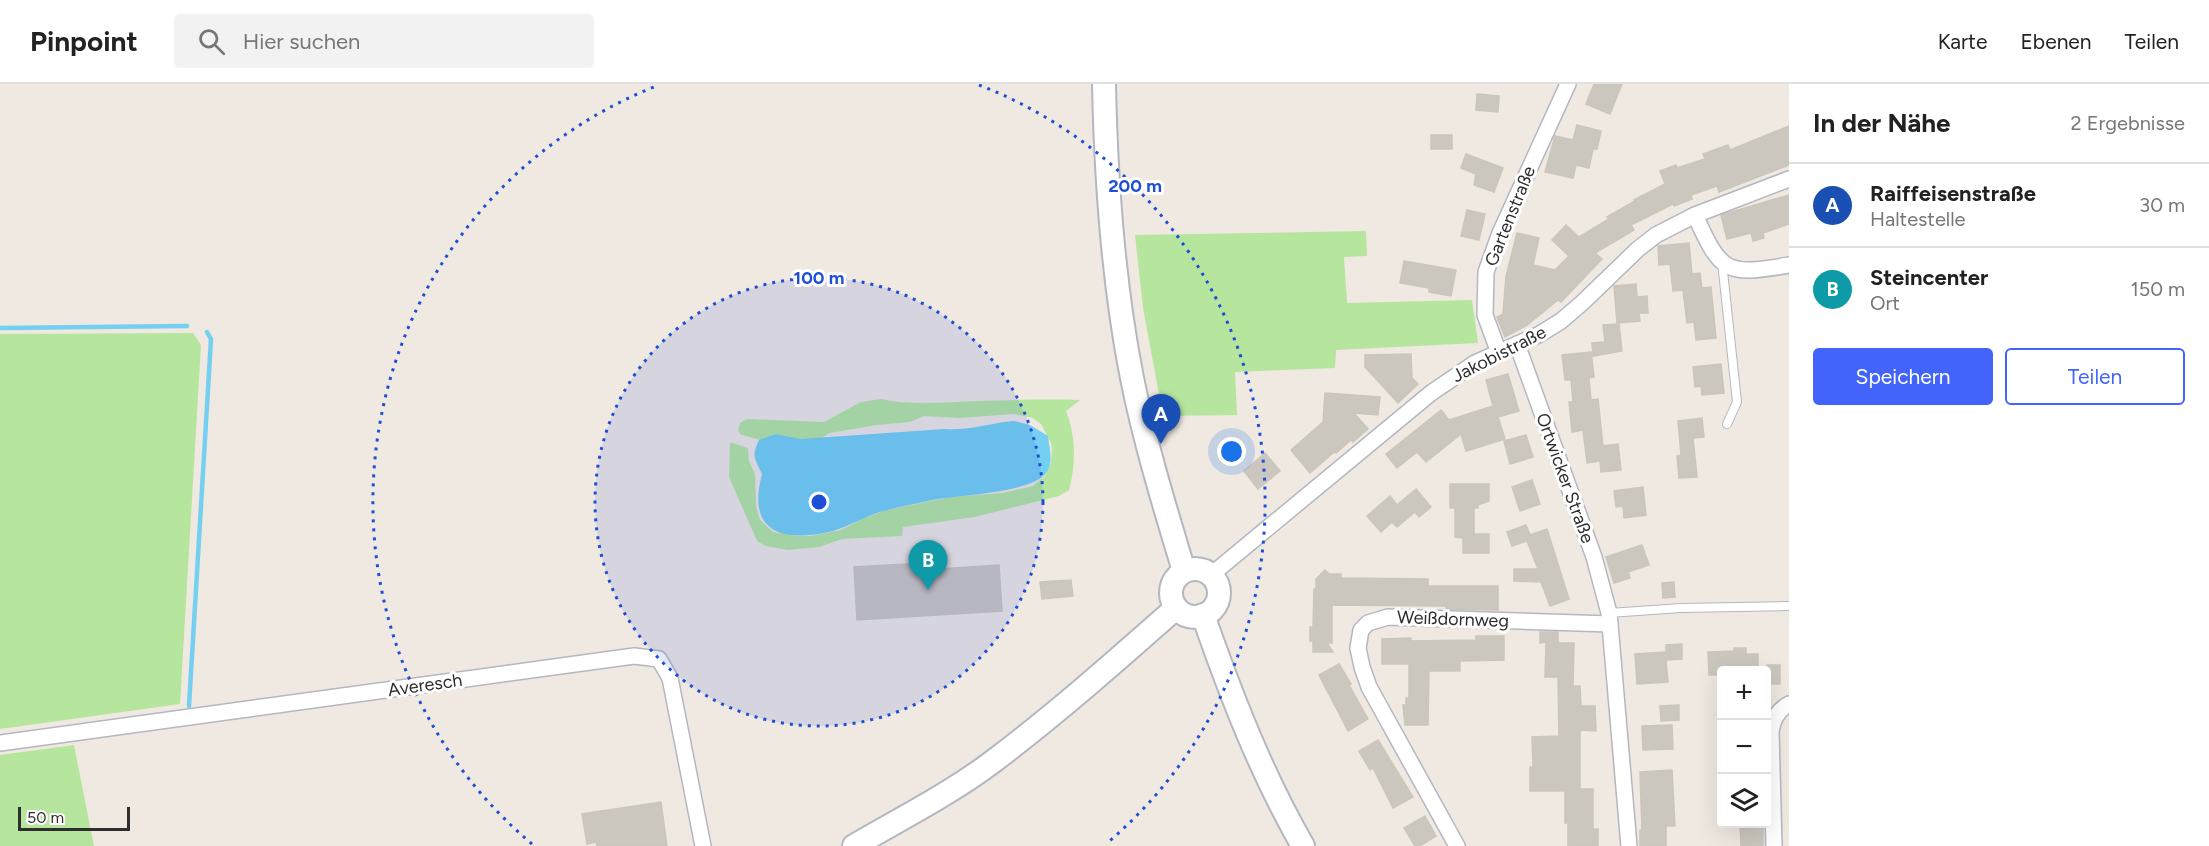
<!DOCTYPE html>
<html lang="de">
<meta charset="utf-8">
<style>
body{margin:0;font-family:Figtree,sans-serif;background:#f2f2f2;color:#222}
.controls{position:absolute;right:18px;bottom:18px;display:grid;overflow:hidden;border-radius:6px;box-shadow:0 6px 24px #0002}
.controls button{width:54px;height:54px;display:grid;place-items:center;padding:0;border:0;border-bottom:2px solid #e0e0e0;background:#fff;color:#222;font:30px sans-serif}
.scale{position:absolute;left:18px;bottom:15px;width:112px;box-sizing:border-box;padding-left:6px;border:3px solid #2e2e2e;border-top:0;font-size:16px;line-height:21px;white-space:nowrap;color:#2e2e2e;-webkit-text-stroke:4px #fff;paint-order:stroke}
.you{position:absolute;left:1232px;top:368px;width:21px;height:21px;margin:-15px;border:4px solid #fff;border-radius:50%;background:#1a73e8;box-shadow:0 0 0 9px #1a73e833}
.badge{display:grid;place-items:center;width:39px;height:39px;border-radius:50%;background:#4264fb;color:#fff;font-size:20px;font-weight:700}
.pin{position:absolute;translate:-50% -50px;filter:drop-shadow(0 2px 3px #0008)}
.pin::after{content:'';position:absolute;top:32px;width:21px;height:18px;background:inherit;clip-path:polygon(0 0,100% 0,50% 100%)}
.list{margin:0;padding:0;list-style:none}
h2{display:flex;justify-content:space-between;align-items:center;height:78px;margin:0;padding:0 24px;font-size:26px}
h2 small{font-size:20px;font-weight:400;color:#767676}
.list li{display:grid;grid-template-columns:39px 1fr auto;gap:18px;align-items:center;box-sizing:border-box;height:84px;padding:0 24px;border-top:2px solid #e0e0e0}
.list b{display:block;font-size:22px;white-space:nowrap}
.list p{margin:0;font-size:20px;white-space:nowrap;color:#767676}
.list em{font-size:20px;font-style:normal;color:#767676}
.actions{display:flex;gap:12px;padding:18px 24px}
.actions a{flex:1;padding:14px 0;border:2px solid #4264fb;border-radius:6px;text-align:center;font-size:21px;color:#4264fb}
.actions .main{background:#4264fb;color:#fff}
.icon{flex:none;width:33px;height:33px;fill:none;stroke:currentColor;stroke-width:2;stroke-linecap:round;stroke-linejoin:round}
.map{position:relative;flex:none;width:1789px;height:762px;overflow:hidden}
header{display:flex;align-items:center;gap:36px;box-sizing:border-box;height:84px;padding:0 30px;background:#fff;border-bottom:2px solid #e0e0e0}
header strong{font-size:28px}
nav{display:flex;gap:33px;margin-inline-start:auto;font-size:21px}
.search{width:420px;height:54px;background:#f2f2f2;display:flex;align-items:center;gap:15px;box-sizing:border-box;padding:0 21px;border-radius:6px;color:#767676;font-size:22px}
main{display:flex}
aside{flex:1;background:#fff}
.map>svg:first-child{display:block}
.green{fill:#b6e59e}
.water{fill:#75cff0}
.lines{fill:none;stroke-linecap:round;stroke-linejoin:round}
.stream{stroke:#75cff0;stroke-width:4.5}
.building{fill:#cbc7bf;stroke:#cbc5ba;stroke-width:1.5}
.lane-casing{stroke:#b4b7c1;stroke-width:10}
.street-casing{stroke:#b4b7c1;stroke-width:18}
.secondary-casing{stroke:#b4b7c1;stroke-width:26}
.lane{stroke:#fff;stroke-width:8}
.street{stroke:#fff;stroke-width:15}
.secondary{stroke:#fff;stroke-width:22}
.ring{fill:none;stroke:#1d4ed8;stroke-width:3;stroke-dasharray:3 6}
.labels{text-anchor:middle;stroke-width:6;stroke-linejoin:round;paint-order:stroke}
.street-label{font-size:18px;fill:#2e2e2e;stroke:#fff}
.centre{fill:#1d4ed8;stroke:#fff;stroke-width:3}
.ring-label{font-size:18px;text-anchor:middle;font-weight:bold;fill:#1d4ed8;stroke:#fff;stroke-width:6;stroke-linejoin:round;paint-order:stroke}
</style>
<header>
<strong>Pinpoint</strong>
<div class="search"><svg class="icon" aria-label="search" viewBox="0 0 24 24"><circle cx="10" cy="10" r="6"/><path d="M15 15l6 6"/></svg>Hier suchen</div>
<nav><a>Karte</a><a>Ebenen</a><a>Teilen</a></nav>
</header>
<main>
<div class="map">
<svg width="1789" height="762" viewBox="0 0 1789 762">
<rect width="100%" height="100%" fill="#efe9e1"/>
<g class="green">
<polygon points="1366,147 1367,172 1344,173 1347,219 1472,216 1478,259 1336,266 1335,284 1235,288 1237,331 1163,332 1143,224 1135,151"/>
<polygon points="193,249 201,261 180,620 0,645 0,250"/>
<path d="M881,315C913,322 945,318 978,317C1012,316 1046,315 1080,316L1066,327C1076,351 1076,381 1069,406L1059,412L975,433L903,443L902,452L842,455L819,463L788,466L766,462L757,457L729,393L730,358L748,364L749,377L755,390L756,423L760,436L773,448L797,452H811L841,446L862,435L887,426L951,413L1003,409L1033,402L1045,392L1051,380L1052,365L1051,359L1041,340L1033,334L1014,330L960,334L924,332L910,338L877,341L830,349L811,360L763,357L740,350L738,346L740,339L747,335L824,338L861,318Z"/>
<polygon points="74,661 94,762 0,762 0,671"/>
</g>
<path class="water" d="M1014,337L1030,341L1048,352C1049,363 1054,378 1047,388C1035,408 961,411 938,415C919,419 898,423 880,428C864,433 849,442 833,447C784,459 746,450 762,390C755,374 751,373 759,356L776,350L800,355L944,345C968,347 990,339 1014,337Z"/>
<g class="lines">
<g class="stream">
<polyline points="0,244 187,242"/>
<polyline points="189,622 211,255 207,248"/>
</g>
</g>
<g class="building">
<polygon points="1594,0 1622,0 1610,30 1586,20"/>
<polygon points="1477,10 1499,12 1498,28 1476,26"/>
<polygon points="1577,41 1601,47 1597,65 1593,65 1589,84 1576,81 1573,94 1545,88 1555,52 1573,56"/>
<polygon points="1789,42 1789,81 1719,108 1717,102 1691,111 1692,115 1674,122 1673,120 1631,141 1634,146 1595,169 1602,175 1561,218 1558,216 1527,241 1505,253 1497,233 1503,230 1506,192 1517,149 1539,154 1533,181 1555,186 1569,172 1552,156 1566,141 1579,153 1609,135 1607,133 1635,117 1634,116 1665,100 1660,87 1676,81 1677,84 1705,75 1703,70 1728,61 1730,66"/>
<rect x="1431" y="51" width="21" height="14"/>
<polygon points="1466,70 1503,84 1494,108 1474,101 1476,90 1461,84"/>
<polygon points="1789,111 1789,140 1763,149 1764,154 1753,157 1751,149 1727,155 1721,131"/>
<polygon points="1467,126 1485,130 1479,156 1461,152"/>
<polygon points="1689,159 1692,190 1700,189 1702,204 1711,203 1716,254 1696,256 1694,238 1687,239 1683,206 1673,207 1670,180 1659,181 1658,162"/>
<polygon points="1404,177 1456,186 1451,212 1429,208 1429,204 1400,199"/>
<polygon points="1636,200 1637,213 1647,212 1648,229 1639,229 1640,237 1617,239 1614,202"/>
<polygon points="1619,240 1622,267 1593,272 1592,259 1605,258 1603,241"/>
<polygon points="1591,268 1594,293 1589,294 1591,316 1598,315 1603,362 1618,360 1621,386 1601,388 1600,377 1587,379 1583,346 1572,348 1569,318 1573,318 1571,296 1565,296 1562,271"/>
<polygon points="1411,270 1412,294 1418,300 1398,319 1365,283 1365,271"/>
<polygon points="1721,280 1724,309 1702,311 1701,302 1695,303 1693,283"/>
<polygon points="1508,290 1519,327 1498,333 1505,355 1466,367 1461,350 1426,378 1417,368 1397,384 1386,370 1441,326 1449,336 1493,322 1486,296"/>
<polygon points="1325,309 1380,313 1378,331 1354,329 1368,345 1353,358 1351,356 1336,369 1334,368 1310,389 1291,366 1323,338"/>
<polygon points="1702,334 1704,353 1693,354 1697,393 1679,394 1677,372 1681,371 1678,337"/>
<polygon points="1526,351 1533,373 1510,380 1504,357"/>
<polygon points="1265,369 1280,387 1258,405 1244,387"/>
<polygon points="1532,396 1540,420 1520,427 1512,403"/>
<polygon points="1450,400 1489,400 1489,417 1478,421 1478,424 1474,424 1474,450 1489,450 1489,469 1463,469 1463,454 1455,453 1455,424 1450,424"/>
<polygon points="1643,403 1646,431 1624,434 1623,422 1616,423 1614,407"/>
<polygon points="1416,405 1431,423 1419,433 1415,428 1397,443 1392,438 1381,448 1367,432 1390,412 1397,421"/>
<polygon points="1526,441 1530,451 1547,445 1569,515 1550,522 1541,498 1514,497 1514,485 1538,485 1527,457 1512,462 1507,448"/>
<polygon points="1642,461 1649,481 1628,488 1630,494 1614,499 1606,473"/>
<polygon points="924,479 924,486 999,481 1002,527 857,536 854,483"/>
<polygon points="1325,486 1329,490 1341,490 1341,494 1428,495 1428,502 1498,502 1498,526 1446,525 1446,522 1332,521 1332,559 1327,559 1333,568 1313,568 1313,557 1310,557 1310,543 1313,543 1314,505 1316,505 1316,495"/>
<polygon points="1071,496 1073,512 1042,515 1040,498"/>
<polygon points="1674,498 1675,513 1663,514 1662,499"/>
<polygon points="1540,548 1558,548 1558,559 1574,559 1573,602 1580,602 1581,622 1595,622 1596,647 1580,646 1580,705 1593,705 1593,745 1598,745 1598,762 1568,762 1568,739 1565,739 1565,707 1530,707 1530,683 1533,683 1532,653 1559,652 1558,593 1545,593 1546,558 1540,559"/>
<polygon points="1476,552 1504,552 1504,576 1460,577 1460,587 1429,587 1428,641 1405,641 1403,621 1406,621 1406,614 1409,614 1409,580 1382,580 1382,555 1411,554 1411,557 1476,556"/>
<polygon points="1682,560 1682,575 1666,576 1668,598 1637,600 1635,570 1666,568 1666,561"/>
<polygon points="1734,564 1746,564 1746,570 1758,570 1758,586 1722,586 1722,591 1709,591 1708,568 1734,567"/>
<polygon points="1339,580 1351,600 1349,601 1368,635 1348,647 1319,591"/>
<rect x="1767" y="581" width="13" height="19"/>
<polygon points="1679,621 1679,636 1661,637 1660,622"/>
<polygon points="1672,641 1673,665 1643,666 1642,642"/>
<polygon points="1378,656 1413,713 1393,724 1373,684 1370,686 1359,667"/>
<polygon points="1672,686 1675,742 1666,742 1666,762 1640,762 1640,746 1642,746 1640,688"/>
<polygon points="661,718 667,762 597,762 596,758 587,760 582,730"/>
<polygon points="1425,732 1436,752 1420,762 1415,762 1404,744"/>
<polygon points="1740,740 1763,740 1763,762 1741,762"/>
</g>
<g class="lines">
<defs>
<g id="lane">
<polyline points="1722,178 1737,318 1727,340"/>
<polyline points="1609,529 1681,524 1789,522"/>
</g>
<g id="street">
<path d="M1695,131C1721,189 1726,192 1789,181"/>
<polyline points="1517,260 1594,473 1609,529 1629,762"/>
<polyline points="1499,269 1485,231 1486,188 1500,149 1568,0"/>
<polyline points="1211,491 1431,309 1475,279 1540,250 1561,237 1582,219 1638,165 1656,151 1695,131 1789,95"/>
<polyline points="0,659 634,572 659,575 670,594 703,762"/>
<polyline points="1457,762 1369,603 1362,583 1358,564 1361,546 1368,539 1388,533 1610,540"/>
<path d="M1774,762L1771,648C1773,635 1777,627 1789,620"/>
</g>
<g id="secondary">
<path d="M1104,0C1106,98 1113,198 1132,294C1145,359 1165,424 1184,487"/>
<circle cx="1195" cy="509" r="24"/>
<path d="M1203,531C1231,611 1261,689 1303,762"/>
<path d="M854,762C900,735 948,711 991,679C1055,631 1116,577 1176,524"/>
</g>
</defs>
<use href="#lane" class="lane-casing"/>
<use href="#street" class="street-casing"/>
<use href="#secondary" class="secondary-casing"/>
<use href="#lane" class="lane"/>
<use href="#street" class="street"/>
<use href="#secondary" class="secondary"/>
</g>
<circle cx="819" cy="418" r="224" fill="#1d4ed8" fill-opacity=".12"/>
<g class="ring">
<circle cx="819" cy="418" r="224"/>
<path d="M532 760A447 447 0 0 1 659 1M979 1A447 447 0 0 1 1106 760"/>
</g>
<g class="labels">
<g class="street-label">
<text transform="translate(1510 132) rotate(-68)" y="6">Gartenstraße</text>
<text transform="translate(1499 270) rotate(-27)" y="6">Jakobistraße</text>
<text transform="translate(1565 394) rotate(70)" y="6">Ortwicker Straße</text>
<text transform="translate(1453 535) rotate(2)" y="6">Weißdornweg</text>
<text transform="translate(425 601) rotate(-8)" y="6">Averesch</text>
</g>
</g>
<circle cx="819" cy="418" r="9" class="centre"/>
<g class="ring-label">
<text x="1135" y="108">200 m</text>
<text x="819" y="200">100 m</text>
</g>
</svg>
<div class="controls">
<button>+</button>
<button>−</button>
<button><svg class="icon" aria-label="layers" viewBox="0 0 24 24"><path d="M12 4l9 5-9 5-9-5zM3 14l9 5 9-5"/></svg></button>
</div>
<div class="scale">50 m</div>
<div class="you"></div>
<div class="pin badge" style="left:1161px;top:360px;background:#1a4fb4">A</div>
<div class="pin badge" style="left:928px;top:506px;background:#0f9aa8">B</div>
</div>
<aside>
<h2>In der Nähe<small>2 Ergebnisse</small></h2>
<ul class="list">
<li><span class="badge" style="background:#1a4fb4">A</span><div><b>Raiffeisenstraße</b><p>Haltestelle</p></div><em>30 m</em></li>
<li><span class="badge" style="background:#0f9aa8">B</span><div><b>Steincenter</b><p>Ort</p></div><em>150 m</em></li>
</ul>
<div class="actions"><a class="main">Speichern</a><a>Teilen</a></div>
</aside>
</main>
